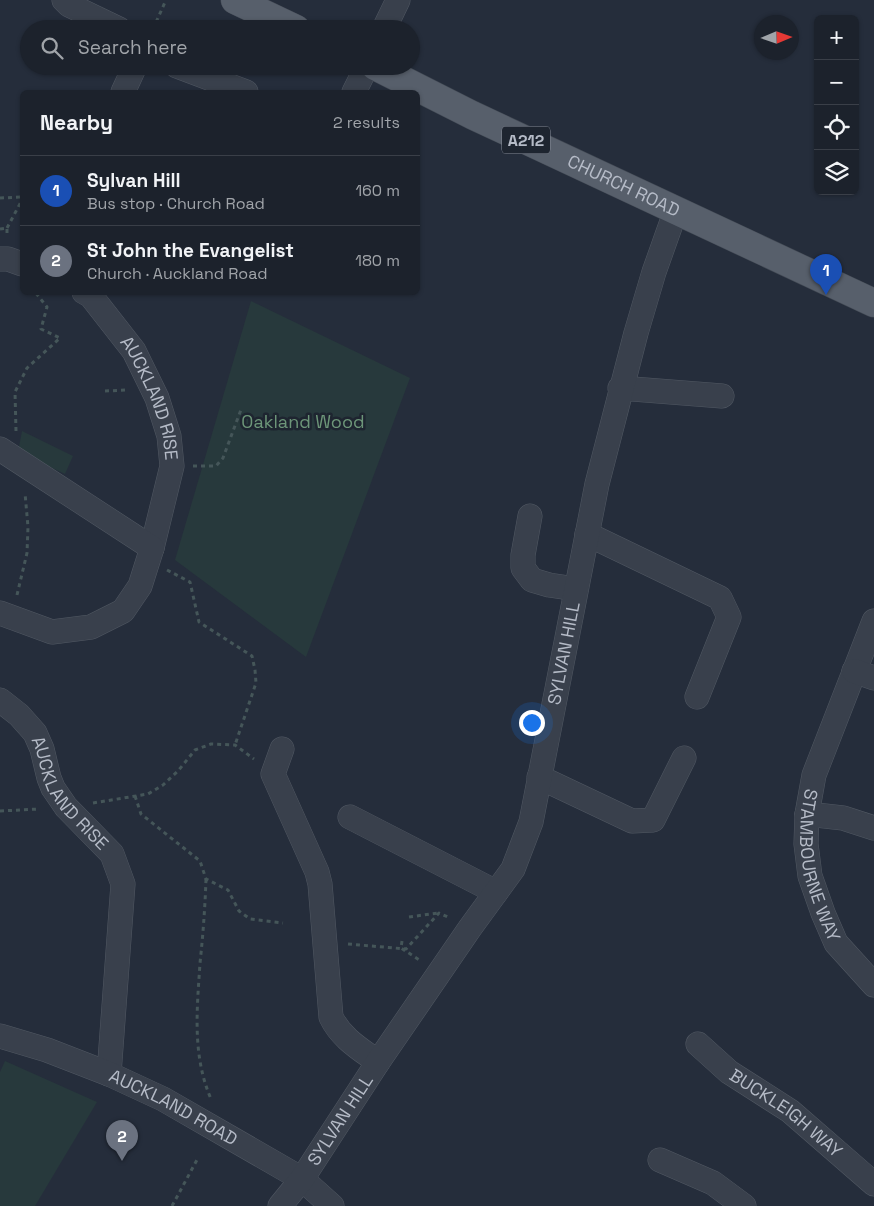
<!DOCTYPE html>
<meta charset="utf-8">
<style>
body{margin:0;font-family:"Space Grotesk",sans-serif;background:#292f38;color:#f1f3f6}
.controls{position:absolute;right:15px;top:15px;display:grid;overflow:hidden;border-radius:8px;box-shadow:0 1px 4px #0004}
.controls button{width:45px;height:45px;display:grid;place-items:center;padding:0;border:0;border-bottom:1px solid #3a3f48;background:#1c222c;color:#f1f3f6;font:25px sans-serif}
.compass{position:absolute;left:754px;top:15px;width:45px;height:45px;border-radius:50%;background:#1c222c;box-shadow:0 1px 4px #0004;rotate:88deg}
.you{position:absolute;left:531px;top:722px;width:18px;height:18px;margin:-12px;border:4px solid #fff;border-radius:50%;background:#1a73e8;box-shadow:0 0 0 8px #1a73e833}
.badge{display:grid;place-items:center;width:32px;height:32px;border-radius:50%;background:#d93025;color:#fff;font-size:16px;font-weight:700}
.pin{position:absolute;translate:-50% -41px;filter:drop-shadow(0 1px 2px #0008)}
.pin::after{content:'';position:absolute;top:26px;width:18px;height:15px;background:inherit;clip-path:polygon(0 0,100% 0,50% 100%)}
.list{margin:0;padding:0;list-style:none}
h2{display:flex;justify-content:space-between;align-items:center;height:65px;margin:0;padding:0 20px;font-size:21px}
h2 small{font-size:16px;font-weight:400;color:#a0a4a9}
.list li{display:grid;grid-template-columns:32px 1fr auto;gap:15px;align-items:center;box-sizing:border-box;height:70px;padding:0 20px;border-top:1px solid #3a3f48}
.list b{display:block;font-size:19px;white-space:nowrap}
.list p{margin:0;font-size:16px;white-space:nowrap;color:#a0a4a9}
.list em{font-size:16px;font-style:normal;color:#a0a4a9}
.icon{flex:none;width:28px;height:28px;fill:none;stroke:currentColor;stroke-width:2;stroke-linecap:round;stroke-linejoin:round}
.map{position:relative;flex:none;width:874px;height:1206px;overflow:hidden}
.search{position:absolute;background:#1c222c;box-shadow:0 1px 4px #0004;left:20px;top:20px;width:400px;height:55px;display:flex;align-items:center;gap:12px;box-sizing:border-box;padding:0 18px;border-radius:28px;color:#a0a4a9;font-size:19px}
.panel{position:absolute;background:#1c222c;box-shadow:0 1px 4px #0004;left:20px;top:90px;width:400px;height:205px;border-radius:8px}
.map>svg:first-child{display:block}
.green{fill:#27393c}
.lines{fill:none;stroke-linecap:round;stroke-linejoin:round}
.minor-casing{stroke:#515863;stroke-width:25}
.major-casing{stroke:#424954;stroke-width:29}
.path{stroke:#455659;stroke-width:3;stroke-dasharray:4 4;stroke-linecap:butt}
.minor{stroke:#39404c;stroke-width:24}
.major{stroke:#575f6b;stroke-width:28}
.labels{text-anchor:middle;stroke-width:5;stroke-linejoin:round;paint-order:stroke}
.shield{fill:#1e2530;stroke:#888e9a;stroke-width:1}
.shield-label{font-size:16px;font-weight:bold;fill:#b5bbc7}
.street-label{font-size:18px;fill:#b5bbc7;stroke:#1e2530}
.park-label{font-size:18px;fill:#6d9679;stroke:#1e2530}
</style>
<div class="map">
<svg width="874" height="1206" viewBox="0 0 874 1206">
<rect width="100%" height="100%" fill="#252d3b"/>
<g class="green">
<polygon points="251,301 410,378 306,657 175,560"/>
<polygon points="22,431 73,456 65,474 18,452"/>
<polygon points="5,1061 97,1102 35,1206 0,1206 0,1072"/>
</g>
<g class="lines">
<defs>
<g id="minor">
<polyline points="64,0 69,5 119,29"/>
<polyline points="384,29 398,0"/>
<polyline points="177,66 246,92"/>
<polyline points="123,92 135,66"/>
<polyline points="354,92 367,66"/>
<polyline points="0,259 8,259 22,264"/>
<path id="s1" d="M84,292L91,296L134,351L157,398L169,436L172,466L152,548"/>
<polyline points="620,388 722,396"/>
<polyline points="0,449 152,548 140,586 123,611 91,627 52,632 0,613"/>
<polyline points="530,516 523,555 523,568 532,580 549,585 576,589"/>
<polyline points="587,534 720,598 729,617 697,697"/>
<path id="s2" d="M874,621L814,775L807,814L806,844L810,876L823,913L836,943L874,985"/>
<polyline points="854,671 874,678"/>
<path id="s3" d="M0,700L19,715L35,733L42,749L49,778L53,788L66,807L112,854L123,884L109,1074"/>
<path d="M282,749L273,774L317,872L320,884L331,1017C341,1038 360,1049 378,1062"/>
<polyline points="539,777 632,821 653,820 684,758"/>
<polyline points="807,814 843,818 874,828"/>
<polyline points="350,817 496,892"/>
<path id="s4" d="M0,1036L47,1050L109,1074L163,1099L302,1179L332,1206"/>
<path id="s5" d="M698,1044L729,1072L790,1111L874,1184"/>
<polyline points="660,1160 713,1183 744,1206"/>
<path id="s6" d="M280,1206L302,1179L378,1062L470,928L513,869L531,822L597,484L636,333L654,272L676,210"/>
</g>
<g id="major">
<polyline points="235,0 296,29"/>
<path id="s7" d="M375,66L472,115L874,303"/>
</g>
</defs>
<use href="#minor" class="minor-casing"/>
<use href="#major" class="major-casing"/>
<g class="path">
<polyline points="153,29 166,0"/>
<polyline points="0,198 22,197"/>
<polyline points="7,228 22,200"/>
<polyline points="0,229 7,228 7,236"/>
<polyline points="105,391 127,390"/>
<polyline points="16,431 15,392 27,368 60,338 41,329 47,307 35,292"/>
<polyline points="193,466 216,466 223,458 242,407"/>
<polyline points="167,570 190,582 199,622 252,656 255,670 256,683 235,745"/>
<polyline points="17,595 27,553 28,527 25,493"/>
<polyline points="135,796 141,814 200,861 206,879 228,890 239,911 250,919 283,923"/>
<polyline points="93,803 148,794 163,785 178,771 195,750 211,744 235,745 254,759"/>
<polyline points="0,811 39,809"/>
<path d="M206,879C205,908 203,935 200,963C197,1010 192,1055 211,1099"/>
<polyline points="409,917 438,913"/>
<polyline points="402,941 401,948 421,961"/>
<polyline points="348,944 406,949 439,913 450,918"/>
<polyline points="172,1206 198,1158"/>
</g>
<use href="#minor" class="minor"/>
<use href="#major" class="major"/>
</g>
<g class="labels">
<rect class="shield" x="502" y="126.5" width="48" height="27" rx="4"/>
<g class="shield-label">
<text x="526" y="146">A212</text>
</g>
<g class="street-label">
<text dy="6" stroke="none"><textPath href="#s7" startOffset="276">CHURCH ROAD</textPath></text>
<text dy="6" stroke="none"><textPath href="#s1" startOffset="128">AUCKLAND RISE</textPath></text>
<text dy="6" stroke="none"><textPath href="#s6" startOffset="632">SYLVAN HILL</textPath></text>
<text dy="6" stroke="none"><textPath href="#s3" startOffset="119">AUCKLAND RISE</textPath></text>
<text dy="6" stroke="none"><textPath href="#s2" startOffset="258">STAMBOURNE WAY</textPath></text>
<text dy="6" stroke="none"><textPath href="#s4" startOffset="188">AUCKLAND ROAD</textPath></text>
<text dy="6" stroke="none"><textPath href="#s5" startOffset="112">BUCKLEIGH WAY</textPath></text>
<text dy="6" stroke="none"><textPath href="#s6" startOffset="105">SYLVAN HILL</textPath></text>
</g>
<g class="park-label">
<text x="303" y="428">Oakland Wood</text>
</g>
</g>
</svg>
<div class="controls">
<button>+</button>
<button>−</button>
<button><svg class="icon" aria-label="locate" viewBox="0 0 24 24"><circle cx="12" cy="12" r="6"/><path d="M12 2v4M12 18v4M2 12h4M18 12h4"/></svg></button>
<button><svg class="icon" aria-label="layers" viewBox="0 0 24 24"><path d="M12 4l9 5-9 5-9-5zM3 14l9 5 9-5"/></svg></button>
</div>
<svg class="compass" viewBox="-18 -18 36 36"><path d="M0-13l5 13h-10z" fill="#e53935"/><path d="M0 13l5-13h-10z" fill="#a0a4a9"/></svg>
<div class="you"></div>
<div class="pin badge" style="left:826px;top:295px;background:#1a4fb4">1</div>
<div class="pin badge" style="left:122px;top:1161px;background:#6b7280">2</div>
<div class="search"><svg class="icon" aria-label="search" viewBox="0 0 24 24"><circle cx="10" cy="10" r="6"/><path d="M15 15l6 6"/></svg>Search here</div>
<section class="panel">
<h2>Nearby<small>2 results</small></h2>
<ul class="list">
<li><span class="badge" style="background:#1a4fb4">1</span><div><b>Sylvan Hill</b><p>Bus stop · Church Road</p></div><em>160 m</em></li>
<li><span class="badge" style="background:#6b7280">2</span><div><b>St John the Evangelist</b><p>Church · Auckland Road</p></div><em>180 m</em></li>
</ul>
</section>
</div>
